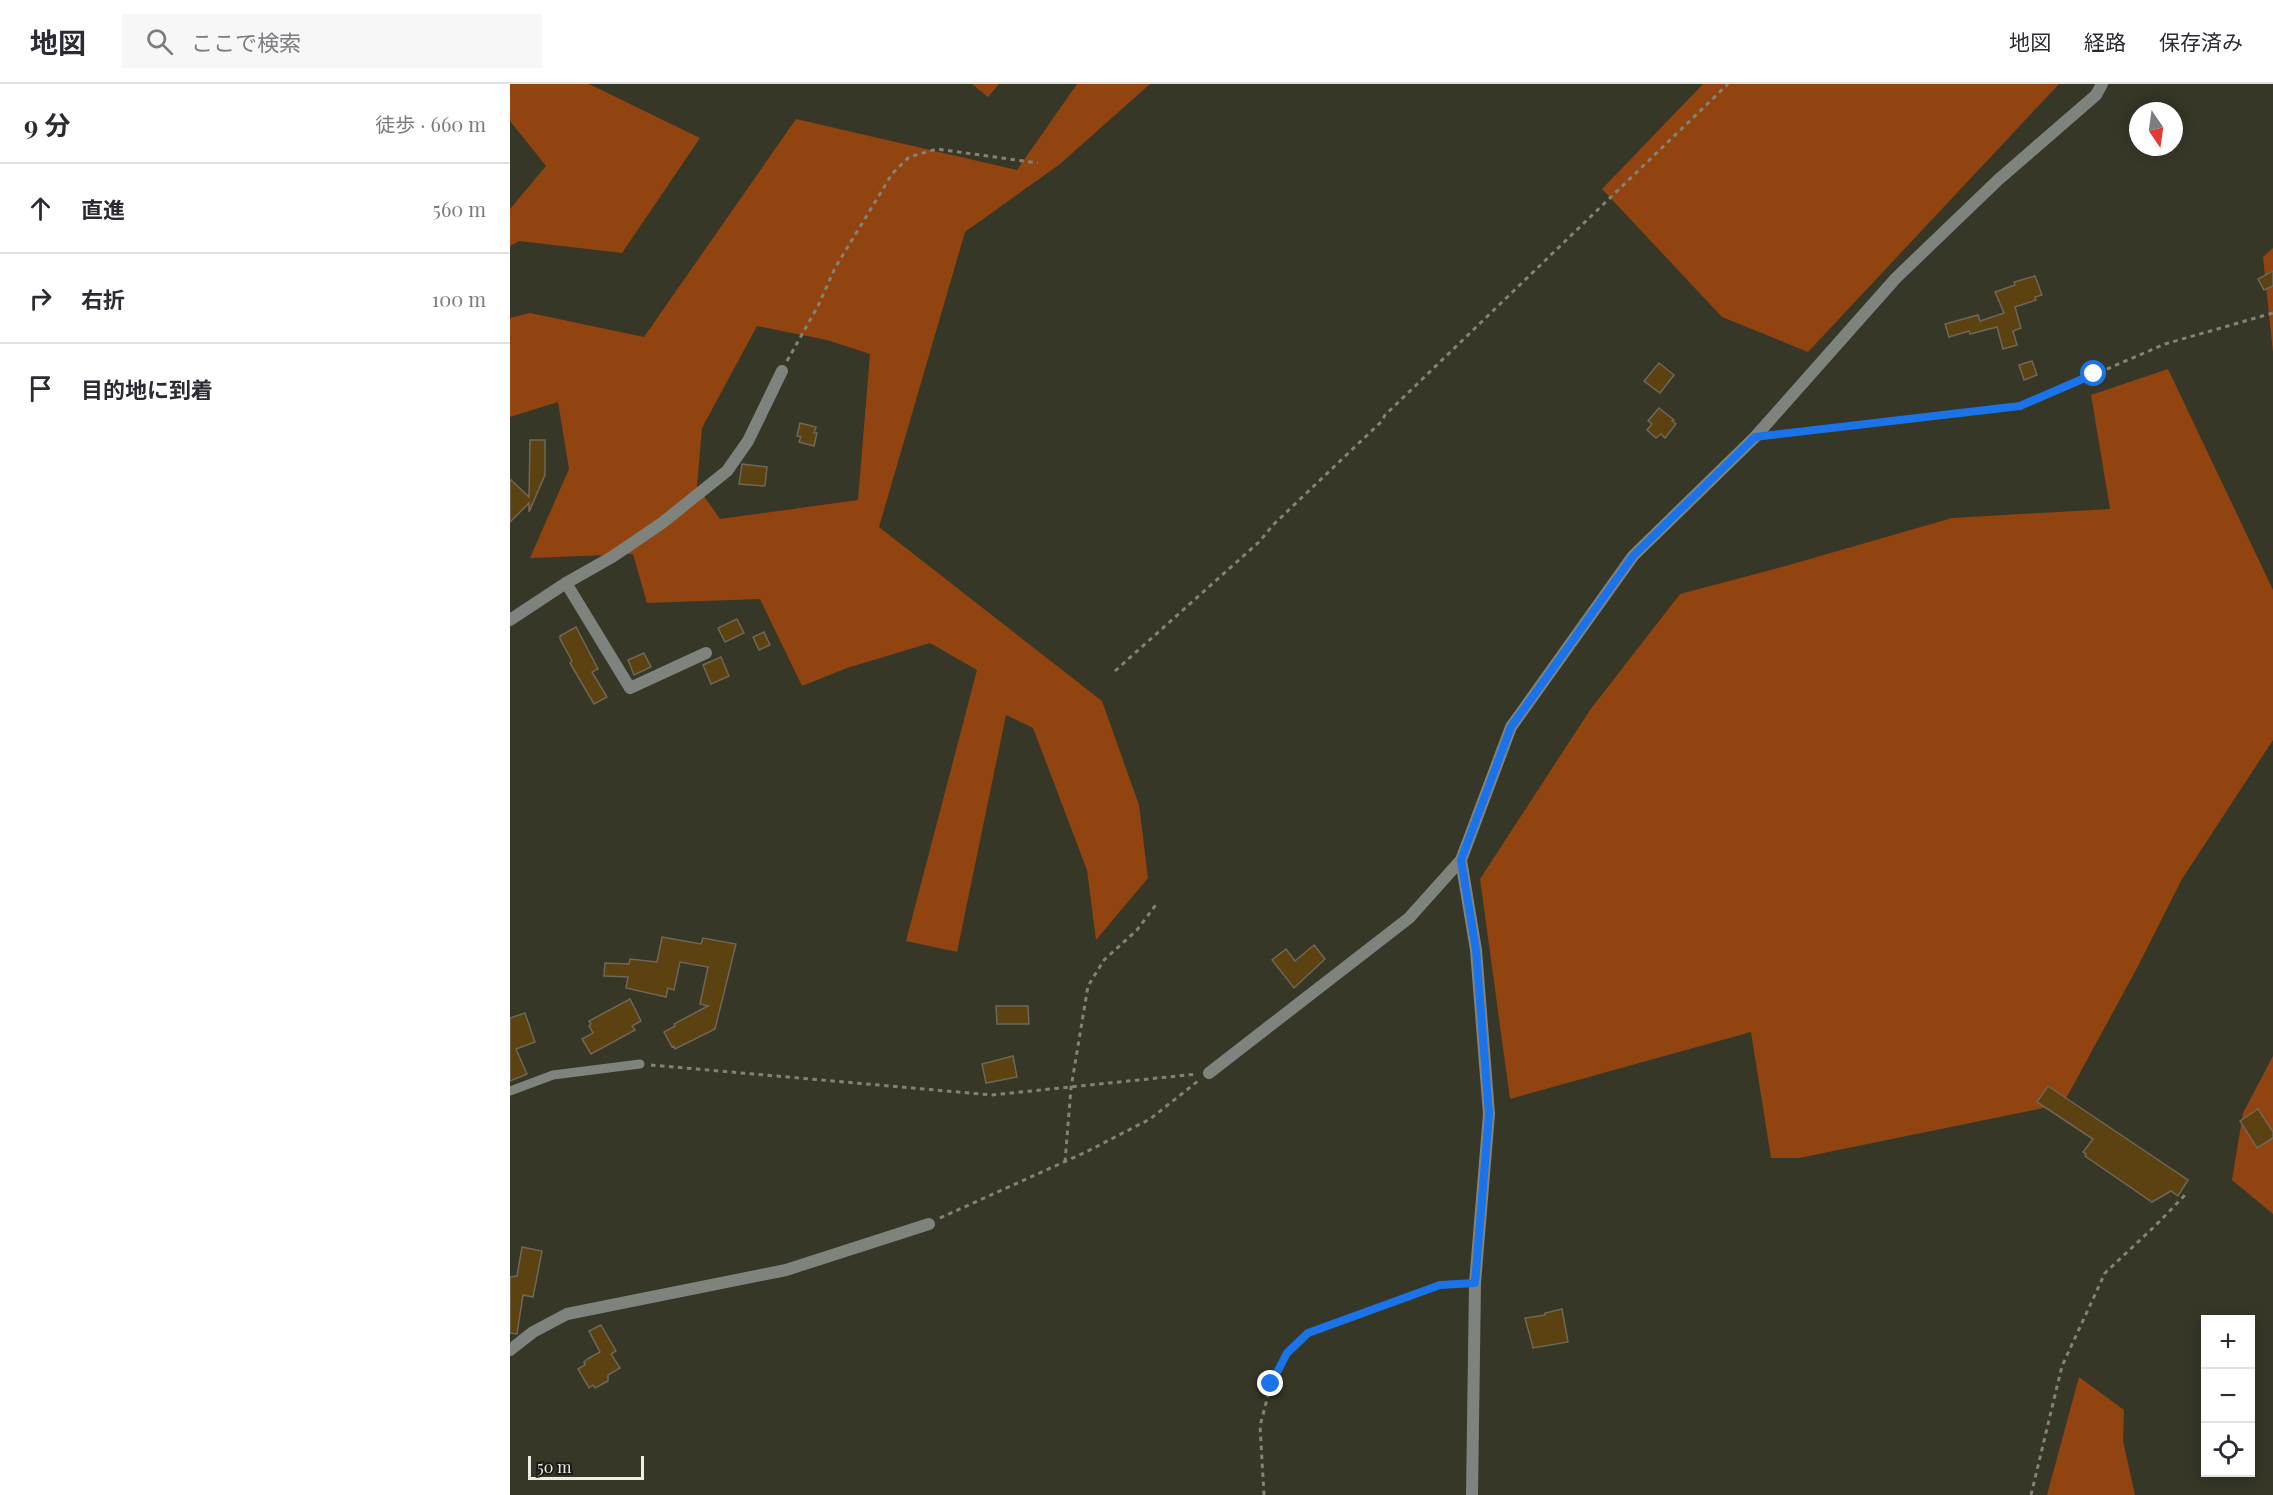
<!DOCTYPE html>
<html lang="ja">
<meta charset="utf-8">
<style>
body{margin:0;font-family:"Playfair Display","Noto Sans JP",serif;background:#f7f7f7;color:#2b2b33}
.controls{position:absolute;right:18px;bottom:18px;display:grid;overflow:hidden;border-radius:0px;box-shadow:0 3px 15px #0003}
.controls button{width:54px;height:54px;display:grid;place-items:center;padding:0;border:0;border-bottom:2px solid #e1e1e2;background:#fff;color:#2b2b33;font:30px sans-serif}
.compass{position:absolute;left:1619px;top:18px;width:54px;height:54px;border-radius:50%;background:#fff;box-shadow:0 3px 15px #0003;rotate:167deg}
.scale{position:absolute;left:18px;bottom:15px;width:116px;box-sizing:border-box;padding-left:6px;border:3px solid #edede4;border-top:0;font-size:16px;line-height:21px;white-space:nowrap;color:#edede4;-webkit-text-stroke:4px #1d1d17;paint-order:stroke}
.stop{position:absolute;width:18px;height:18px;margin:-14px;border:4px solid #1a73e8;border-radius:50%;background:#fff}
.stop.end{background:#1a73e8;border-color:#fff;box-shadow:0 2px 6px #0008}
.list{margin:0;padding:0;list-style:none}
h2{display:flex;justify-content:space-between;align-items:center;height:78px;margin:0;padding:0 24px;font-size:26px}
h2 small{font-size:20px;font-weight:400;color:#7c7c81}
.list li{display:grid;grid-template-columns:39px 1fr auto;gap:18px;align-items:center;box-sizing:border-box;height:90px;padding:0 24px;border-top:2px solid #e1e1e2}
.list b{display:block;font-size:22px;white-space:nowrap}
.list em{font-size:20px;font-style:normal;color:#7c7c81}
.icon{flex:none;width:33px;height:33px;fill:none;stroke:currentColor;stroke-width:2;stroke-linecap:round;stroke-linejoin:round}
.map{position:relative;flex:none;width:1763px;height:1411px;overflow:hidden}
header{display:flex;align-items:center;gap:36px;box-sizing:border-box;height:84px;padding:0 30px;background:#fff;border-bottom:2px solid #e1e1e2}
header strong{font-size:28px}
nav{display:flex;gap:33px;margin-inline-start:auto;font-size:21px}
.search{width:420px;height:54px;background:#f7f7f7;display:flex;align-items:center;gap:15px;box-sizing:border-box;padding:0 21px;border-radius:0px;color:#7c7c81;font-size:22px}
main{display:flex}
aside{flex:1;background:#fff}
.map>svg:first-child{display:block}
.forest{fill:#914410;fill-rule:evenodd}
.building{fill:#5c4211;stroke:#706657;stroke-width:1.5}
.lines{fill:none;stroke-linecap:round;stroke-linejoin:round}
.path{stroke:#828375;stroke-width:3;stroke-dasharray:4.5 4.5;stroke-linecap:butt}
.service{stroke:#7e847d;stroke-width:9}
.minor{stroke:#7e847d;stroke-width:12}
.route{stroke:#1a73e8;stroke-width:8}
</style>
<header>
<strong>地図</strong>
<div class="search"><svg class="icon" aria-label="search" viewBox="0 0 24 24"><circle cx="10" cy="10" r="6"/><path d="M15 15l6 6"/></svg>ここで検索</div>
<nav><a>地図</a><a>経路</a><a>保存済み</a></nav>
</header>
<main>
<aside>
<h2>9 分<small>徒歩 · 660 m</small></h2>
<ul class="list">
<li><svg class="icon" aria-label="ahead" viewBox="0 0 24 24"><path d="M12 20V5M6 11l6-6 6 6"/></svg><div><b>直進</b></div><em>560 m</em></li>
<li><svg class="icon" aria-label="right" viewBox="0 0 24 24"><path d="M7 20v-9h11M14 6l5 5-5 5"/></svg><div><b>右折</b></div><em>100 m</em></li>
<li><svg class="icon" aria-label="arrive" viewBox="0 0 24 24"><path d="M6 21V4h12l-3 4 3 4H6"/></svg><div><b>目的地に到着</b></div></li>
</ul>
</aside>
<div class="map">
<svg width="1763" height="1411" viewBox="0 0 1763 1411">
<rect width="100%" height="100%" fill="#363727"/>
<g class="forest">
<polygon points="0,0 79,0 190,54 112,169 9,157 0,162 0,125 36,82 0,37"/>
<polygon points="462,0 489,0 478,13"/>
<path d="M567,0H640L550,80L455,148L369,443L592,617L629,721L638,794L586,856L577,786L523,644L496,631L447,868L396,857L467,586L420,559L337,584L292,602L250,515L137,519L123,470L20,474L59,385L48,318L0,333V234L20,229L134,253L286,35L507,86ZM247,242L317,256L360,270L348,416L210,435L187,402L192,344Z"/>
<polygon points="1193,0 1549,0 1298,268 1212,233 1092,105"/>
<polygon points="1763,164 1763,269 1753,173"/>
<polygon points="1658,285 1763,506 1763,656 1672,795 1627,884 1553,1020 1289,1074 1261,1074 1241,948 1000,1015 970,795 1080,626 1170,510 1279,481 1442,434 1600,425 1581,311"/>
<polygon points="1763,972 1763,1130 1722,1096 1733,1029"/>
<polygon points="1569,1293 1614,1326 1613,1357 1625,1411 1537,1411"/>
</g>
<g class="building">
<polygon points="1763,187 1763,202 1754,206 1748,195"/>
<polygon points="1525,192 1532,211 1525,213 1526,216 1505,223 1511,244 1503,247 1507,261 1493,265 1487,243 1460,250 1459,247 1439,253 1435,240 1468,231 1470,237 1494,229 1485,208 1505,201 1504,198"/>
<polygon points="1522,277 1527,291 1514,296 1509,281"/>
<polygon points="1149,279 1164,291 1150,309 1134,297"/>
<polygon points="1149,324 1164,336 1162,337 1166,340 1155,354 1151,350 1146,354 1137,346 1142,340 1138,337"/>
<polygon points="290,339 306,343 304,349 307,349 304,362 289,358 291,353 287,352"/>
<polygon points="20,356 35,356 35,391 19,428 19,419 0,438 0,395 19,413"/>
<polygon points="232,380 257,383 255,402 229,400"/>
<polygon points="227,535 234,549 215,558 208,544"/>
<polygon points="66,543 88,585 82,588 97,613 84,620 60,579 62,577 50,555 50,552"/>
<polygon points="254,548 260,561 249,566 243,553"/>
<polygon points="134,569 141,583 124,591 118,576"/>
<polygon points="211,573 219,592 201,600 193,581"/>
<polygon points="152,853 191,860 193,854 226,860 205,945 165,965 164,962 162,963 154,948 165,942 164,940 198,922 190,920 198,883 170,878 164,906 158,904 156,913 116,904 118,893 94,892 95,879 119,880 120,875 147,878"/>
<polygon points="804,861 815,875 784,904 762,876 776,865 785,877"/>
<polygon points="120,915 131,937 122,942 125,946 81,970 72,955 83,949 79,942 81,940 79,937"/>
<polygon points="486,922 518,922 519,940 487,940"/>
<polygon points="15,929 25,958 6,965 17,990 0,997 0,934"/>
<polygon points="503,972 507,993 476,999 472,980"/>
<polygon points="1538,1002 1678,1096 1668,1112 1661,1107 1642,1118 1575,1072 1576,1070 1573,1068 1583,1055 1527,1018"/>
<polygon points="1748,1025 1763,1048 1763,1054 1747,1064 1730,1037"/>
<polygon points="12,1163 32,1167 23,1213 13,1211 7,1250 0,1249 0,1193 7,1192"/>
<polygon points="1052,1225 1058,1258 1023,1264 1015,1234 1035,1231 1035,1229"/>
<polygon points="91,1241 106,1267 101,1270 110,1284 98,1291 98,1297 85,1304 83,1301 79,1304 68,1285 75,1281 74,1278 79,1274 90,1268 79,1247"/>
</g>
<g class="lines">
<g class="path">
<polyline points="277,277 308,222 325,184 382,90 399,73 427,65 528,79"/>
<polyline points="1264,350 1511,322 1655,260 1763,229"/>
<polyline points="605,587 749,458 763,441 872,337 875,331 1218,0"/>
<polyline points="141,981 482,1011 687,990"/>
<polyline points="555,1078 561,1004 578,902 594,876 627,846 648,818"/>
<polyline points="430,1134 576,1068 640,1035 688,997"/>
<polyline points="754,1411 750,1342 761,1300 777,1269 798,1249 930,1201 951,1200"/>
<polyline points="1521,1411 1552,1282 1595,1189 1646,1141 1678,1108"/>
</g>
<polyline class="service" points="0,1007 43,991 130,980"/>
<g class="minor">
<polyline points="56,499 120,604 196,569"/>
<polyline points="0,536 56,499 102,473 152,439 217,387 238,357 272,287"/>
<polyline points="951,776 966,866 979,1030 965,1199 962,1411"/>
<polyline points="699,989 899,834 951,776 1001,643 1123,472 1245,353 1386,194 1488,96 1586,11 1592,0"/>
<polyline points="0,1266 23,1248 57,1230 276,1186 419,1140"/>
</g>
</g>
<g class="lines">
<polyline class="route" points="761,1300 777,1269 798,1249 930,1201 965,1199 979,1030 966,866 951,776 1001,643 1123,472 1245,353 1510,322 1584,290"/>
</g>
</svg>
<div class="controls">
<button>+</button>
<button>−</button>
<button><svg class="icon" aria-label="locate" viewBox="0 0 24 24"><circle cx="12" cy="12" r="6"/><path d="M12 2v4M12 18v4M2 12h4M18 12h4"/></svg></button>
</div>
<svg class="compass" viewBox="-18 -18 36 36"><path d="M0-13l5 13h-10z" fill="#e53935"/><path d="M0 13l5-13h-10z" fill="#7c7c81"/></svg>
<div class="scale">50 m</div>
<div class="stop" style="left:1584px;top:290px"></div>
<div class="stop end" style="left:761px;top:1300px"></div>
</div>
</main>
